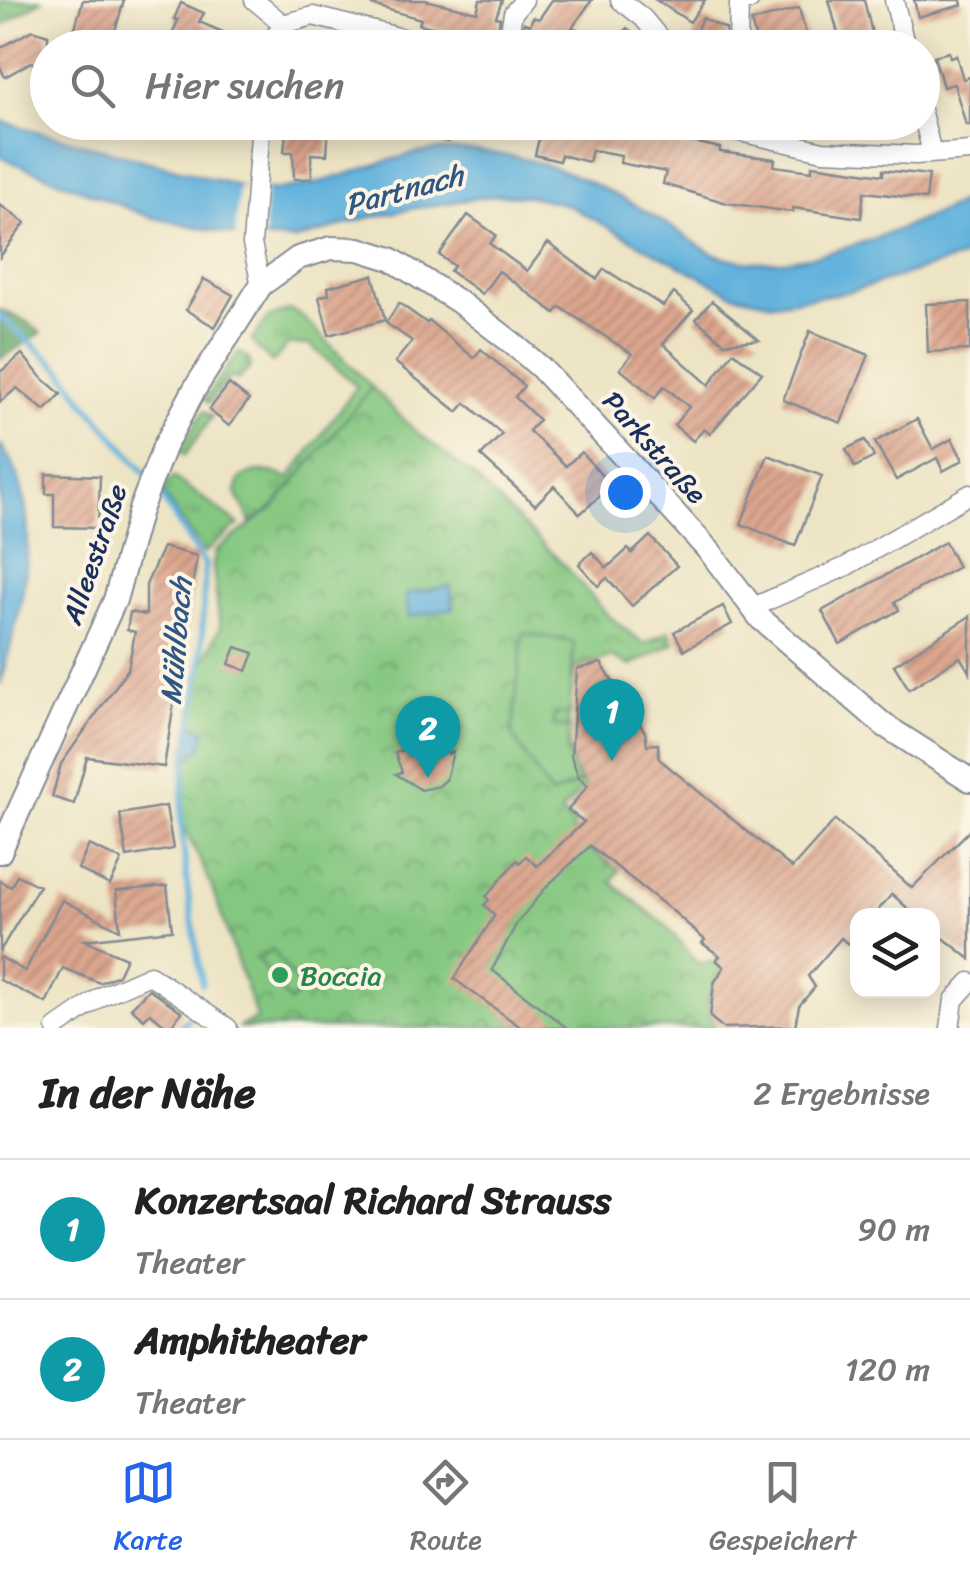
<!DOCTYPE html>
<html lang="de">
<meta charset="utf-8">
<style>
body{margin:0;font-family:Sriracha,sans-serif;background:#f6f6f6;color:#222}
.controls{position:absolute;right:30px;bottom:30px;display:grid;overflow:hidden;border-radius:20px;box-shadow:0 5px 25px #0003}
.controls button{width:90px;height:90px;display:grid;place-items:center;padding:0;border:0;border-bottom:2px solid #e0e0e0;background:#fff;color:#222;font:50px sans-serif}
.you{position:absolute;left:625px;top:492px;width:35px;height:35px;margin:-25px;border:8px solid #fff;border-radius:50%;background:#1a73e8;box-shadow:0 0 0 15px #1a73e833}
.badge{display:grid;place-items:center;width:65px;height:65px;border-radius:50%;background:#2563eb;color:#fff;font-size:32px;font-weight:700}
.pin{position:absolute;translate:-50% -82px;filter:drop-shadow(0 2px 5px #0008)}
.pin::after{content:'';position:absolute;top:52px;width:35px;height:30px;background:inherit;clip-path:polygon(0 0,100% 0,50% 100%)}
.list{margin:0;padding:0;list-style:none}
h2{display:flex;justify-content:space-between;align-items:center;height:130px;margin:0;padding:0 40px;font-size:42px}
h2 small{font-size:32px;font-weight:400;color:#767676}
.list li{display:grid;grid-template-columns:65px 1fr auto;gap:30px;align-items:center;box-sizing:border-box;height:140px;padding:0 40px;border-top:2px solid #e0e0e0}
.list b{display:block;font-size:38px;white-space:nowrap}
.list p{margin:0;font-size:32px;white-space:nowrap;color:#767676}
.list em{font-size:32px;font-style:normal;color:#767676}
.icon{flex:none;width:55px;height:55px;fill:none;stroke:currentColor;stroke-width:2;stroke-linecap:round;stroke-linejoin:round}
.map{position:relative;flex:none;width:970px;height:1028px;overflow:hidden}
.search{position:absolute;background:#fff;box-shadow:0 5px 25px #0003;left:30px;right:30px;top:30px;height:110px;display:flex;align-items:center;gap:25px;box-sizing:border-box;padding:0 35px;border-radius:55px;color:#767676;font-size:38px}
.sheet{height:410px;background:#fff}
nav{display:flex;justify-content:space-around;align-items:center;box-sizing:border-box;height:140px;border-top:2px solid #e0e0e0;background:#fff;font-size:28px;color:#767676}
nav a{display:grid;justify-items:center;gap:5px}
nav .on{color:#2563eb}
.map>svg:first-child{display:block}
.grass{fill:url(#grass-tufts);stroke:#507b6f;stroke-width:2.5}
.forest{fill:url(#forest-firs);stroke:#436e66;stroke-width:2.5}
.park{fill:url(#park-crowns);stroke:#507b6f;stroke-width:2.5}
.garden{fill:#84c780;stroke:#507b6f;stroke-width:2.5}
.water{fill:#62b2dd;stroke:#3e709e;stroke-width:2.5}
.pier{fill:#ede4c4}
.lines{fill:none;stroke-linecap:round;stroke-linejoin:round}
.stream{stroke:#62b2dd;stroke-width:6}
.building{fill:url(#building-hatch)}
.minor-casing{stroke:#848a91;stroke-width:21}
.tertiary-casing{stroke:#848a91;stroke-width:26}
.minor{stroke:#fff;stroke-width:18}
.tertiary{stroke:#fff;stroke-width:22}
.leisure-dot{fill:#2e9e5b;stroke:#fcf5e5;stroke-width:4}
.labels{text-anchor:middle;stroke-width:8;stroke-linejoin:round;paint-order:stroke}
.street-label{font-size:28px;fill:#1b2f5e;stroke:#fcf5e5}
.leisure-label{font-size:28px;fill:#27864d;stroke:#fcf5e5;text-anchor:start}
.water-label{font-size:30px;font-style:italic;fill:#305684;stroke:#fcf5e5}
</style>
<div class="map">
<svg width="970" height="1028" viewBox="0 0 970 1028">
<defs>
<pattern id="grass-tufts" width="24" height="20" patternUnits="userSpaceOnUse" patternTransform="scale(2.5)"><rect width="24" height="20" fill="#84c780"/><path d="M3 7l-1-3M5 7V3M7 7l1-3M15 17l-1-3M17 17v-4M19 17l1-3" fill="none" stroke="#6ba26c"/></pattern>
<pattern id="forest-firs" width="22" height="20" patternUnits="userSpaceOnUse" patternTransform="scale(2.5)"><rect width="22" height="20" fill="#6bac6e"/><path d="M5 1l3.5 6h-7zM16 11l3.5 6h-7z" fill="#578c5e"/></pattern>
<pattern id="park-crowns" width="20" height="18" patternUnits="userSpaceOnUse" patternTransform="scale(2.5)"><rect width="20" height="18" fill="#84c780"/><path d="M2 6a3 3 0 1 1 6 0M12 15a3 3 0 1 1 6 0" fill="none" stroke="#6ba26c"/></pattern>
<pattern id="building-hatch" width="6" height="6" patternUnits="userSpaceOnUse" patternTransform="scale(2.5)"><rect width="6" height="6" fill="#dda68e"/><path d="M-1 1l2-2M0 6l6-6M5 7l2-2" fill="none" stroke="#b28877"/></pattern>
</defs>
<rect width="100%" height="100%" fill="#fcf5e5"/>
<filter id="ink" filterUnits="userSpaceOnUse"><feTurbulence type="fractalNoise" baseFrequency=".01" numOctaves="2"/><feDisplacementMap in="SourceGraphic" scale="20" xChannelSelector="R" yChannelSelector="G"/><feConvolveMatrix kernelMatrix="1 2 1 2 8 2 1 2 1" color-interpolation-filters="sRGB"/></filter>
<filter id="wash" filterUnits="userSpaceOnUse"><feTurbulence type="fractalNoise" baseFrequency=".0048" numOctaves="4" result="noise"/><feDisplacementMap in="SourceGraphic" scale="40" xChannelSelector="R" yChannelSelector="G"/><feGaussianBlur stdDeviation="2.25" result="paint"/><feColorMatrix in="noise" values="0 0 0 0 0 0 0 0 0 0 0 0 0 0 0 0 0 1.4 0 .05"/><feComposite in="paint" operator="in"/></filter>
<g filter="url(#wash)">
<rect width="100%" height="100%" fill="#ede4c4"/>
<g class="grass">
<polygon points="0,0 42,0 0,27"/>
<path d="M289,310L300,314L372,387C341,426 293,501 251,522L236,493L240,479C257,468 272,470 289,479L357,386L310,345L288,344L272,363L251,341L268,318Z"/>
<polygon points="239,352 249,359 251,367 237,380 231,376 209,403 204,399"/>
<polygon points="204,411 212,417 185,455 178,451"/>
<polygon points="173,477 239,524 204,553 163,493 164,484"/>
</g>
<polygon class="forest" points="0,310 26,321 41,333 0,359"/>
<path class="park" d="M372,387L414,430L474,477L566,567L608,615L643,644L669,631L674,643L631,666L611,657L575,668C571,703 557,759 585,786L561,812L575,824L572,835L619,871L611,882L666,926L697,963L715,962L721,969C711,986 704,1010 715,1028H237L257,1019L211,885L181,820L185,766L201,667L220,627L213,567L215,551L273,508Z"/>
<g class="garden">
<polygon points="523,633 574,642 570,714 554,714 554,727 570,727 567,752 579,783 551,795 512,735"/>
<polygon points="272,949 302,990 290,1002 258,960"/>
</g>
<g class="water">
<path d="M0,121L253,190C266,190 279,190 291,188C336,182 378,160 423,152C447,148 474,150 498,154C559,162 613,192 665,223C685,234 701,251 724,257C792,278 908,228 970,198V255L849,292L773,303L733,294L565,204L528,196L497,195L415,208L367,218L297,240L249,238L150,217L0,157Z"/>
<path d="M0,444C51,512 20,610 0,685Z"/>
<polygon points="450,586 454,608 409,617 406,594"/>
<polygon points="192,723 205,731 201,749 194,752 185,766"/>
</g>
<polygon class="pier" points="239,187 266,188 264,239 235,239"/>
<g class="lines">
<g class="stream">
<polyline points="0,316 63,371 83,400 146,474"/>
<polyline points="156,488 205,565 201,667 185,766 181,820 188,892 202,984"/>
<polyline points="179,1028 187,1019"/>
</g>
</g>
<g id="blocks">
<g class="building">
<polygon points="83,0 124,0 110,48 69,48"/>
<polygon points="373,0 425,0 477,12 480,0 502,0 496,17 500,18 495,48 442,35 444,30 419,24 421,19 372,5"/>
<polygon points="552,0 592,0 572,28 619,39 627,28 651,48 520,48 524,23 530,25 533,17 539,19"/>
<polygon points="656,0 705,0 690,22"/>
<polygon points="829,0 864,0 872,33 840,41"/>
<polygon points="914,0 961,0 962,5 918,17"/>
<polygon points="181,3 204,13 199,22 225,33 219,48 167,48 178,20 174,19"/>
<polygon points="799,8 807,37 773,48 751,48 751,40 757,43 751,22"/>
<polygon points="702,18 726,29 726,48 689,48"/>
<polygon points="33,30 48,35 48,68 31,62 5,77 0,67 0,48"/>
<polygon points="949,52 950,57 956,55 963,79 970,77 970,125 966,125 954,84 943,87 934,56"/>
<polygon points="287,122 329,122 327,155 311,154 312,179 294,179 293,152 284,152"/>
<polygon points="432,122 451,122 448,142 429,138"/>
<polygon points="543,122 608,122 720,148 720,152 775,159 774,166 812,171 812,165 883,175 883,170 929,175 926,199 864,192 861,218 793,208 793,212 727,203 663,184 666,172 620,163 621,155 592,150 589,162 561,155 559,161 535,155"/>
<polygon points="0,205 25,223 0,257"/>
<polygon points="468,215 496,235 490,244 527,271 548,243 597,279 604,269 663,306 674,293 693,310 663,344 709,385 733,352 762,373 710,434 704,429 693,441 674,425 689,407 664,386 655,398 620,369 632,354 560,307 555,313 499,271 482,294 450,271 454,266 439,255"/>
<polygon points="373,275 385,320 329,335 319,297 329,294 328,287"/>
<polygon points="204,279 233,295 215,327 186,310"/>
<polygon points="712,301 759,340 724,343 696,319"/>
<polygon points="970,302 970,350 928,352 926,304"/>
<polygon points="399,303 427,323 429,321 474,358 481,349 524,386 515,397 539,420 529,431 566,466 581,452 611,486 580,514 554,486 535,505 514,486 481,456 502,434 466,403 458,412 395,362 412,341 386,323"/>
<polygon points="810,331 869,355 841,423 783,400"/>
<polygon points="22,354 41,377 61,394 45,411 17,388 0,402 0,372"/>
<polygon points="229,384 249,400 229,426 209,410"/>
<polygon points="917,419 933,449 952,439 963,460 943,471 937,458 896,480 875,442"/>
<polygon points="865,440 874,457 855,467 846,449"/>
<polygon points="768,455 822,476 795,546 741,524"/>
<polygon points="46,474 100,476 98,528 54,527 54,494 46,494"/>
<polygon points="650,536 677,566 632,606 607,578 598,586 579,564 592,552 607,568 628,549 632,553"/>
<polygon points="945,542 958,567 895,602 899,610 840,644 822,611"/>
<polygon points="163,547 197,556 164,767 87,757 74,804 52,797 61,764 128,669 135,632 127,630 130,612 146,615 146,585"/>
<polygon points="723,606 732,624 684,650 674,632"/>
<polygon points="970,616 970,673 960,657 909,689 894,665"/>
<polygon points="236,647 254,653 247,671 229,664"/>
<polygon points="601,663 645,732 647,745 658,744 659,759 792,868 835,820 912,888 970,830 970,959 932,929 932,916 916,916 892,894 873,916 858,916 858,934 848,944 841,938 808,976 815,987 799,1006 795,1026 723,1028 710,1017 714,983 724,967 716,960 720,956 702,943 705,940 675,913 590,846 548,885 517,923 492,970 567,1028 522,1028 454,979 495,915 484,905 489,900 486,897 517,860 520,863 526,856 537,866 584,822 568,810 588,785 579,778 571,756 577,669"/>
<polygon points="440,735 448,754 453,752 446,780 439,786 421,790 396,774 402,772 395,753"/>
<polygon points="166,806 173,849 127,857 120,814"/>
<polygon points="89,845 122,860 110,885 78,869"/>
<polygon points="17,875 39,886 0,951 0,881 11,887"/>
<polygon points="167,886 172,930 84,940 126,958 118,975 100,983 63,968 46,1003 0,980 0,957 25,971 62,900 120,930 116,891"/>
<polygon points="149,989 182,1012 169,1028 150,1013 144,1019 131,1008"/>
</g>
</g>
</g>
<g filter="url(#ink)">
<use href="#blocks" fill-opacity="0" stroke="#848a91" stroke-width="2.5"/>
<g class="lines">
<defs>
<g id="minor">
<polyline points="254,0 283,24"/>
<polyline points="620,0 643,18 668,48"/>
<polyline points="894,0 906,48"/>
<polyline points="283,24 313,16 443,48"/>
<polyline points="267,48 283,24"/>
<polyline points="507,48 513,13 524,0"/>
<polyline points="738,48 739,3 750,0"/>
<polyline points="922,113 932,153"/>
<polyline points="261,122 252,244 261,285"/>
<polyline points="696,122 823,151 916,155 970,151"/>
<polyline points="751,608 845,567 970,494"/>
<polyline points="56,1028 102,996 150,975 228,1028"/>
<polyline points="950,1028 954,1000 970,982"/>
</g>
<polyline id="tertiary" points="0,852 115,600 140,510 164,447 194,390 261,285 298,258 331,248 359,249 391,259 459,302 511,342 540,367 622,455 711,553 761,619 884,725 970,780"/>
</defs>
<use href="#minor" class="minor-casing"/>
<use href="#tertiary" class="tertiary-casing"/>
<use href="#minor" class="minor"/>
<use href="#tertiary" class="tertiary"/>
</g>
</g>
<circle class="leisure-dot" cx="280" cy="975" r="10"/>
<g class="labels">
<g class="street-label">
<text transform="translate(655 447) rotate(48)" y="10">Parkstraße</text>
<text transform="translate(94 554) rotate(-71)" y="10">Alleestraße</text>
</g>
<g class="leisure-label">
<text x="300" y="985">Boccia</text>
</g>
<g class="water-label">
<text transform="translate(404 190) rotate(-15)" y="10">Partnach</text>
<text transform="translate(176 641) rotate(-85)" y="10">Mühlbach</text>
</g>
</g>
</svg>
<div class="controls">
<button><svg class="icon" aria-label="layers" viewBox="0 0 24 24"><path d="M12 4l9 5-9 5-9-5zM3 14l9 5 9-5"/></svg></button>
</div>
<div class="you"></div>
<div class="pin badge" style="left:612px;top:761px;background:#0f9aa8">1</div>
<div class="pin badge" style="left:428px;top:778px;background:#0f9aa8">2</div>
<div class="search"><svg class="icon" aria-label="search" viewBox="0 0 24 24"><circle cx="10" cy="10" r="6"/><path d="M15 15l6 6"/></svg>Hier suchen</div>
</div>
<section class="sheet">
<h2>In der Nähe<small>2 Ergebnisse</small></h2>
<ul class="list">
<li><span class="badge" style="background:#0f9aa8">1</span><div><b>Konzertsaal Richard Strauss</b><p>Theater</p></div><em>90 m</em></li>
<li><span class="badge" style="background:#0f9aa8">2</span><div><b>Amphitheater</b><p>Theater</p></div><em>120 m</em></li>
</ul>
</section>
<nav>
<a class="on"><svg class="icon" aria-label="map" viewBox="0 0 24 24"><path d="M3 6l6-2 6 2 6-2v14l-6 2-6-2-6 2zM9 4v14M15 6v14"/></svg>Karte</a>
<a><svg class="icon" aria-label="directions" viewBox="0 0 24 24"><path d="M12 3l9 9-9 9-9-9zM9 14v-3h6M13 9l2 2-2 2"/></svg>Route</a>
<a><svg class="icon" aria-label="saved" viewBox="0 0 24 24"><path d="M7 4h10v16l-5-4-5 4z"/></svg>Gespeichert</a>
</nav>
